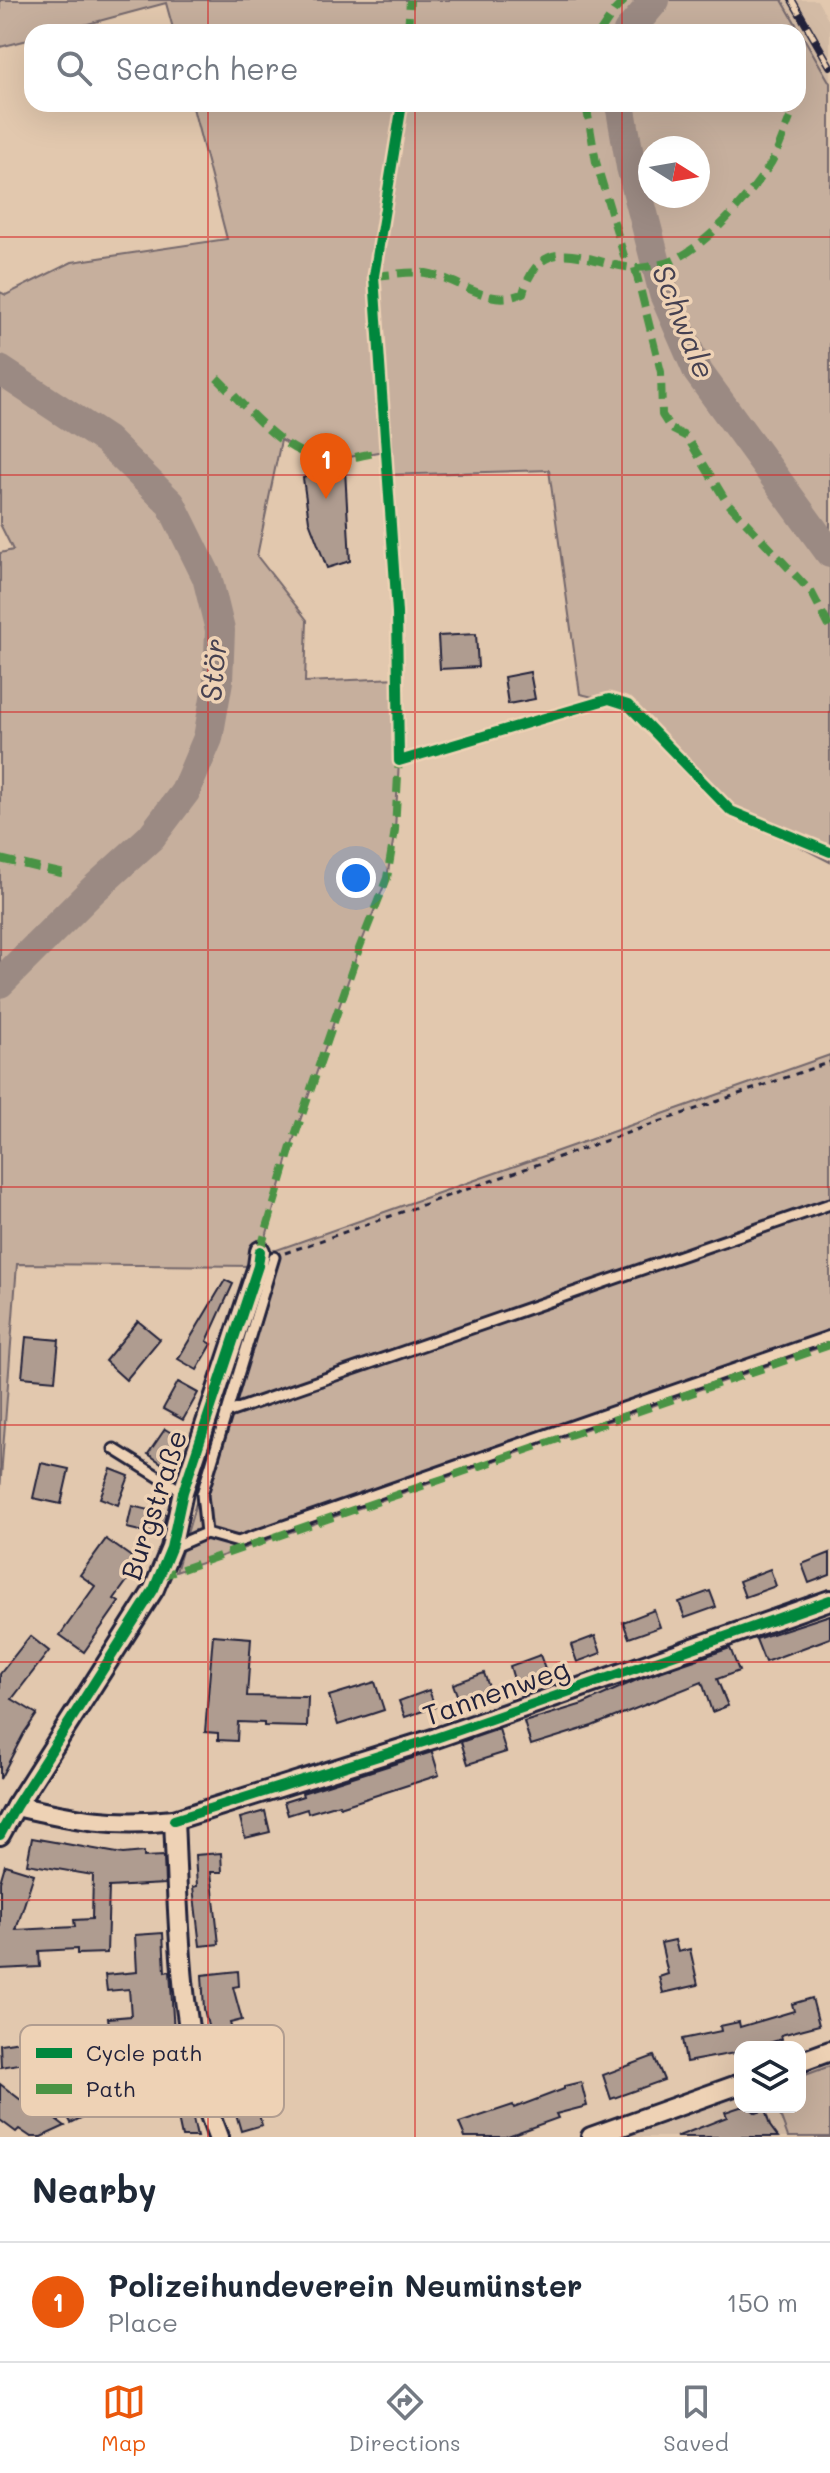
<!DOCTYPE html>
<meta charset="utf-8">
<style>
body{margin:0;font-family:Mali,sans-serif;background:#f6f6f7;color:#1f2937}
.controls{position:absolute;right:24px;bottom:24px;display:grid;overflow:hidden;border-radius:16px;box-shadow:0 8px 32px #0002}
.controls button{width:72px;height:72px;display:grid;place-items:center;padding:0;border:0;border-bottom:2px solid #e0e1e3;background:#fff;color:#1f2937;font:40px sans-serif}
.compass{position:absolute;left:638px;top:136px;width:72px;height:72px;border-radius:50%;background:#fff;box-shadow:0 8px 32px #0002;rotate:101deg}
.you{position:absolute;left:356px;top:878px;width:28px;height:28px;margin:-20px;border:6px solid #fff;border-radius:50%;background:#1a73e8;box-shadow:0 0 0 12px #1a73e833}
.badge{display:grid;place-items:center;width:52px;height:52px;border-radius:50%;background:#ea580c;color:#fff;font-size:26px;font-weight:700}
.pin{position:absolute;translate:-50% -66px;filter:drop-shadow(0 2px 4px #0008)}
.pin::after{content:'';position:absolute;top:42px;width:28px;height:24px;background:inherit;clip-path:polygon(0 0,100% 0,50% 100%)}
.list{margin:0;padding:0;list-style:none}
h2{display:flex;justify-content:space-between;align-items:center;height:104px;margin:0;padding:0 32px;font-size:34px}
h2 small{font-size:26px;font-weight:400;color:#747a83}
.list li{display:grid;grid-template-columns:52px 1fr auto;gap:24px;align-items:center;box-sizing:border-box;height:120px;padding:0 32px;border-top:2px solid #e0e1e3}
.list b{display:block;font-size:30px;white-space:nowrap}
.list p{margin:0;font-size:26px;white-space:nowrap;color:#747a83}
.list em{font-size:26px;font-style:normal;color:#747a83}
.icon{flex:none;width:44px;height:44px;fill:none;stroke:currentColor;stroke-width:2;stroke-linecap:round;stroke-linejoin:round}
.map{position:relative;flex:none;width:830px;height:2137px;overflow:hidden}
.search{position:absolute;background:#fff;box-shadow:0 8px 32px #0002;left:24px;right:24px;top:24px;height:88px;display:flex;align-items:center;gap:20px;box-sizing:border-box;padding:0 28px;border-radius:24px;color:#747a83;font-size:30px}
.sheet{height:224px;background:#fff}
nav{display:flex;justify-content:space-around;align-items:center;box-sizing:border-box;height:112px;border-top:2px solid #e0e1e3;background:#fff;font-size:22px;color:#747a83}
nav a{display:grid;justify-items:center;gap:4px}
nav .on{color:#ea580c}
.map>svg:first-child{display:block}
.built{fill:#d3bba5}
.green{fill:#c6af9d;stroke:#74686c;stroke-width:2;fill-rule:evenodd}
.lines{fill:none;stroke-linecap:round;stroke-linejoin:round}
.river{stroke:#9b8a83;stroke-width:30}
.building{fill:#af9c90;stroke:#22223b;stroke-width:2}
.service-casing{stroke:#22223b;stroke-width:15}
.minor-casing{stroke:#22223b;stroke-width:24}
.path{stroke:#22223b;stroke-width:3;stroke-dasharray:6 6;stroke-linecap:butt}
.service{stroke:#eed2b5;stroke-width:9}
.minor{stroke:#eed2b5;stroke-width:18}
.rail-casing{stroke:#22223b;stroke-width:8}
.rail{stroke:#eed2b5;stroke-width:5;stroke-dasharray:15;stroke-linecap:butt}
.quiet{stroke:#4a9344;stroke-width:8;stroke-dasharray:16 8;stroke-linecap:butt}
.cycleway-casing{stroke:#eed2b5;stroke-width:15}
.cycleway{stroke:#00873e;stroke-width:10}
.grid{fill:none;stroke:#d62828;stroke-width:2;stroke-opacity:0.55}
.labels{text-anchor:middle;stroke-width:7;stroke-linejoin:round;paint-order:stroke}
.street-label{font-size:28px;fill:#22223b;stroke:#eed2b5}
.water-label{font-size:30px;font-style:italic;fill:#464151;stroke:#eed2b5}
.key{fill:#eed2b5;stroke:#b19d90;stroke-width:2}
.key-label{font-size:22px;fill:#22223b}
</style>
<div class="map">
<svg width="830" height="2137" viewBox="0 0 830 2137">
<rect width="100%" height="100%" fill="#e2c8ae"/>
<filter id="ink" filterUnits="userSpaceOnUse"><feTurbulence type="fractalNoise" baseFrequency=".0125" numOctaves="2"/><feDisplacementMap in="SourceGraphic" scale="16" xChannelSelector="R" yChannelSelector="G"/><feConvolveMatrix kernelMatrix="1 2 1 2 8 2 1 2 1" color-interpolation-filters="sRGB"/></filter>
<g filter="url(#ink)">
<g class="built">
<polygon points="782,0 817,0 830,23 830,83"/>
<polygon points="830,2056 830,2137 610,2137 740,2089 740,2107 800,2107 800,2067"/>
</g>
<g class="green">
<path d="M0,0H782L830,83V862L731,811L628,705L580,694L549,470L386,475L384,451L332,460L314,458L281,440L257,556L307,620L305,682L398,678L399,761L395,830L387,878L359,949L291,1147L258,1266L17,1264L0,1490V983L62,921L0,979V553L13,550L0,524V292L6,295L72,262L227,239L192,104H798V32H174L166,3L58,32H32V39L0,47ZM650,148H698V196H650Z"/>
<polygon points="830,1055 830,1344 176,1572 268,1253"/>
<polygon points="830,2066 830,2137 788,2137 777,2107 800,2107 800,2077"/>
</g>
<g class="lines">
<g class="river">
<polyline points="628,32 655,0"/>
<polyline points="620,104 631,167 664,294 698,372 830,553"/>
<polyline points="0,370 106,440 171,504 207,577 220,630 218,681 208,738 185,792 151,837 93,890 0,983"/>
</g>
</g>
<g class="building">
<polygon points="345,469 350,561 327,568 309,521 303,478 319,472"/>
<polygon points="476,634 478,667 440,669 438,636"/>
<polygon points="530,672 535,699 508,704 504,677"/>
<polygon points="225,1280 233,1284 207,1341 212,1344 197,1370 178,1359"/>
<polygon points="138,1321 160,1339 126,1380 105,1361"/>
<polygon points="26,1337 59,1340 55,1380 22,1377"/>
<polygon points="178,1382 198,1393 183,1420 163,1409"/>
<polygon points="165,1429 183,1440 166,1466 148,1454"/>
<polygon points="41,1463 69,1469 61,1504 33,1498"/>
<polygon points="111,1469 129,1476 118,1505 100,1498"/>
<polygon points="132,1506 166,1514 161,1536 127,1528"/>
<polygon points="106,1539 140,1563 114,1599 119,1602 84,1652 60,1635 95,1586 80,1575"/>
<polygon points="830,1553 830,1575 809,1583 802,1564"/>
<polygon points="770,1569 776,1586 745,1597 739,1581"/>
<polygon points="710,1591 716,1607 685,1618 679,1602"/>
<polygon points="654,1610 660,1627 629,1638 623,1622"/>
<polygon points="830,1615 830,1638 765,1662 756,1639"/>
<polygon points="213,1635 251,1638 247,1696 308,1697 307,1727 264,1726 264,1723 238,1722 237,1741 218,1740 218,1733 205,1732"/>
<polygon points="30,1636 49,1651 12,1699 37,1714 24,1733 0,1779 0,1674"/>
<polygon points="595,1636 601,1653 577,1662 571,1645"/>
<polygon points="730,1648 739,1671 717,1679 728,1706 712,1712 702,1682 592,1726 531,1745 524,1722 583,1704 639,1679"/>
<polygon points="540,1655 546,1671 515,1683 510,1666"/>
<polygon points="484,1673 490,1690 459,1700 453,1684"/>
<polygon points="375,1682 384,1710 338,1725 329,1696"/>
<polygon points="429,1690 435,1707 405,1717 399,1701"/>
<polygon points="499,1729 506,1752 468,1764 461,1742"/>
<polygon points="432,1752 439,1775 340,1807 339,1804 308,1813 307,1809 288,1815 284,1802 303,1796 302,1793"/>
<polygon points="265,1811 270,1832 245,1838 240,1818"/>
<polygon points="32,1838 123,1854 144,1852 144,1857 164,1856 165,1884 109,1887 107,1953 77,1954 77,1949 39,1951 40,1967 0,1969 0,1882 5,1865 34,1874 16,1930 75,1927 74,1920 92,1919 93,1875 27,1864"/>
<polygon points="221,1853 222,1872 211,1872 219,1944 200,1946 193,1887 197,1886 195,1855"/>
<polygon points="163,1933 165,1972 170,1971 174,2032 197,2137 182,2137 167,2067 160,2068 157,2054 112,2060 109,2042 112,2042 108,2018 131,2016 129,1989 107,1991 105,1975 137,1972 135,1935"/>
<polygon points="675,1940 678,1952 690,1949 698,1985 663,1993 659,1977 668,1974 661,1943"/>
<polygon points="238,1971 239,1986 233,1987 242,2020 230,2023 245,2075 252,2072 258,2090 252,2092 262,2125 241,2131 220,2059 217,2060 212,2043 204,2009 202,1975"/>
<polygon points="812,1998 819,2025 781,2035 782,2039 756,2047 740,2047 740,2052 686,2062 682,2039 721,2031 720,2026 739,2022 740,2027 794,2011 792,2004"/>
<polygon points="21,2041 24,2063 1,2067 0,2044"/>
<polygon points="654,2056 664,2080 611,2099 603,2075"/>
<polygon points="76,2074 90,2102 91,2113 71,2123 51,2086"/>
<polygon points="581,2082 587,2106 556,2114 558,2118 505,2137 465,2137 459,2123 513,2105 514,2108 564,2089 564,2086"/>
<polygon points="0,2084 34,2110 37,2105 65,2126 41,2137 31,2137 19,2129 16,2132 0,2120"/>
<polygon points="740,2107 749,2107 756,2113 765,2110 770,2126 778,2137 676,2137 727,2117 725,2112"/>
</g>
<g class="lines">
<defs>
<g id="service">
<polyline points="226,1413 830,1204"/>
<polyline points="114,1449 183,1492"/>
<polyline points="206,1533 238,1542 830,1336"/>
<polyline points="171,1548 206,1533 202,1494 274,1257"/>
</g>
<g id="minor">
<path d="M16,1806C73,1819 114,1827 174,1820C179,1926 178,2036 218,2137"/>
<polyline points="174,1820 436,1738 830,1600"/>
<polyline points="0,1835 16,1806 154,1589 171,1548 183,1492 258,1266 260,1251"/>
<polyline points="800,2062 830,2051"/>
<polyline points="591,2137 740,2084"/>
</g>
</defs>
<use href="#service" class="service-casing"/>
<use href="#minor" class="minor-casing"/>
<polyline class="path" points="285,1253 830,1062"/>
<use href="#service" class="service"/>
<use href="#minor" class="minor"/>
<defs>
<polyline id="rail" points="792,0 830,66"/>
</defs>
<use href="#rail" class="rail-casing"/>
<use href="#rail" class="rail"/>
<g class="quiet">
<polyline points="408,32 410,0"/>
<polyline points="600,32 614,11 625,0"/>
<polyline points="586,104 596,162 627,266"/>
<polyline points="635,268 661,372 662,415 671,429 687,437 726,501 812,593 830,628"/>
<path d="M374,276C390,275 410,271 426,273C460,279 489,309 523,293C543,227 590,265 635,268C645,268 656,265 666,263C702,252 751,195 771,163C779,149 784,133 790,118"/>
<path d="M217,378C247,407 283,456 327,459C345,461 366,454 384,451"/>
<polyline points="0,859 69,875"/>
<polyline points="260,1251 291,1147 359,949 387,878 395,830 399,757"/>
<polyline points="159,1577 830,1345"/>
</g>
<defs>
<g id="cycleway">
<polyline points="402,104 374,276 397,613 399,761 609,699 628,705 731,811 830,852"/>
<polyline points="174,1820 436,1738 830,1600"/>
<polyline points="0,1835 16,1806 154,1589 171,1548 183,1492 258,1266 260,1251"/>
</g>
</defs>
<use href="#cycleway" class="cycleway-casing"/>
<use href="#cycleway" class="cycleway"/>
</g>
</g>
<path class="grid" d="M208,0V32M415,0V32M622,0V32M208,104V2137M415,104V2137M622,104V2137M0,237H830M0,475H830M0,712H830M0,950H830M0,1187H830M0,1425H830M0,1662H830M0,1900H830"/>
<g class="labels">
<g class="street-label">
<text transform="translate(154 1505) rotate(-72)" y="10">Burgstraße</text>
<text transform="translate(496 1692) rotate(-19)" y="10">Tannenweg</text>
</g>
<g class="water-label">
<text transform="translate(683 322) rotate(68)" y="10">Schwale</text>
<text transform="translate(214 670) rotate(-85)" y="10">Stör</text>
</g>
</g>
<rect x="20" y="2025" width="264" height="92" rx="12" class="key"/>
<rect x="36" y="2048" width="36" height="10" fill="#00873e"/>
<rect x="36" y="2084" width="36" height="10" fill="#4a9344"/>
<g class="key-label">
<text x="86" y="2061">Cycle path</text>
<text x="86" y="2097">Path</text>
</g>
</svg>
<div class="controls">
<button><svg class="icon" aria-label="layers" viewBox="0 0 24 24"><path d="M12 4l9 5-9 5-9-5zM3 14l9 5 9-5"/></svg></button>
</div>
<svg class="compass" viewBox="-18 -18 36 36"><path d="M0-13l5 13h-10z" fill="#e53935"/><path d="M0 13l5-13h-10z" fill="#747a83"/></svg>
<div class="you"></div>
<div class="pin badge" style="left:326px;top:499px">1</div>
<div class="search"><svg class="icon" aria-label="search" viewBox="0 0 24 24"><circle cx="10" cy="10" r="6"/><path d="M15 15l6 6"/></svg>Search here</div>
</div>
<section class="sheet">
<h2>Nearby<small></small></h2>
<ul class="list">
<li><span class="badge">1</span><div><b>Polizeihundeverein Neumünster</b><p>Place</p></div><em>150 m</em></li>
</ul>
</section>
<nav>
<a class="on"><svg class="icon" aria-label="map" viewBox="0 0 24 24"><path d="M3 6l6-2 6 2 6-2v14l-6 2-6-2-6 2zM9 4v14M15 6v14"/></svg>Map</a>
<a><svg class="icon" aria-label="directions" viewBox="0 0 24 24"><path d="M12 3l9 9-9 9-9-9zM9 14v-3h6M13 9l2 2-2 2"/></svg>Directions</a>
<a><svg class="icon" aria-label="saved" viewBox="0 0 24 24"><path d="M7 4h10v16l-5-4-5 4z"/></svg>Saved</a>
</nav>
